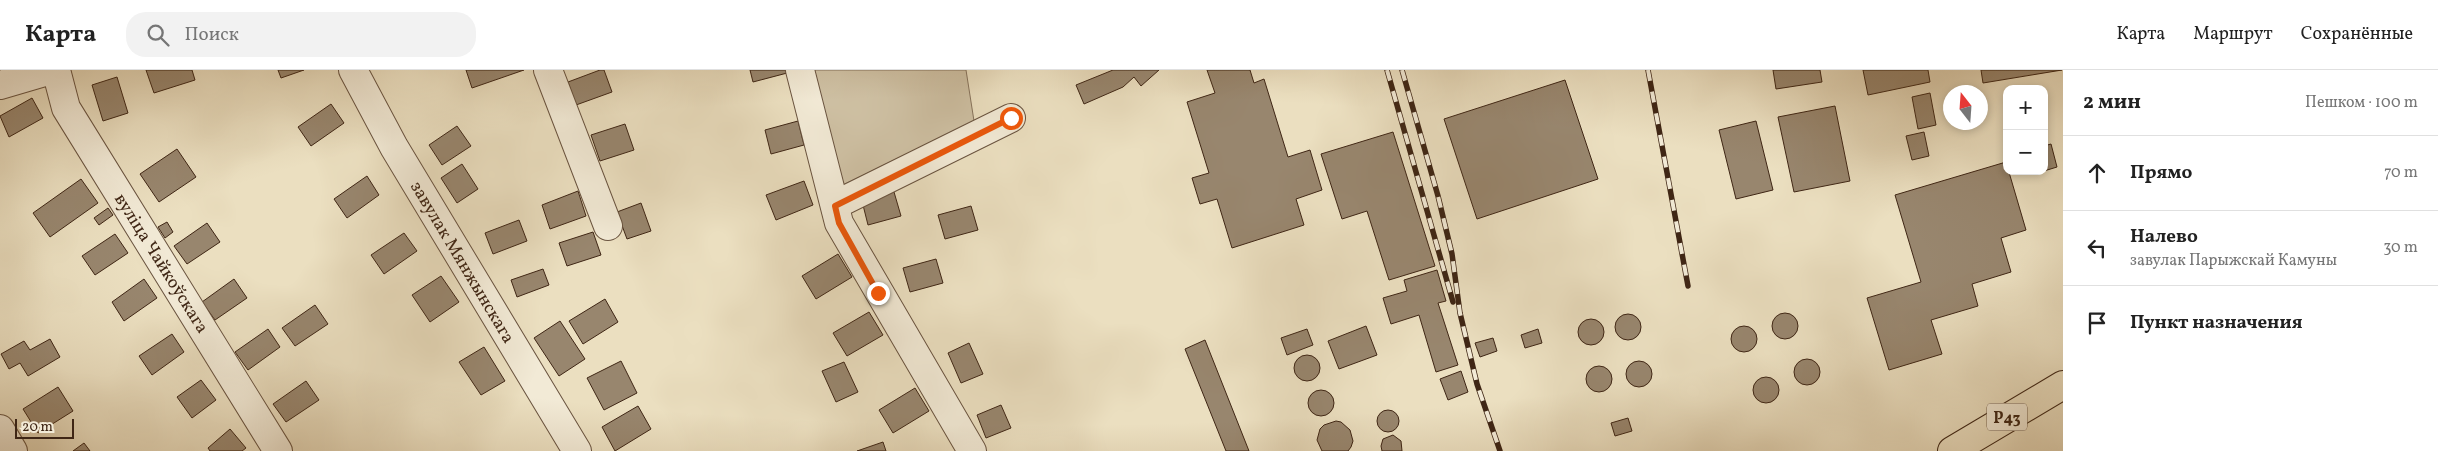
<!DOCTYPE html>
<html lang="ru">
<meta charset="utf-8">
<style>
body{margin:0;font-family:Vollkorn,serif;background:#f2f2f2;color:#222}
.controls{position:absolute;right:15px;top:15px;display:grid;overflow:hidden;border-radius:10px;box-shadow:0 2px 8px #0003}
.controls button{width:45px;height:45px;display:grid;place-items:center;padding:0;border:0;border-bottom:1px solid #e0e0e0;background:#fff;color:#222;font:25px sans-serif}
.compass{position:absolute;left:1943px;top:15px;width:45px;height:45px;border-radius:50%;background:#fff;box-shadow:0 2px 8px #0003;rotate:343deg}
.scale{position:absolute;left:15px;bottom:12px;width:59px;box-sizing:border-box;padding-left:5px;border:2px solid #3f2615;border-top:0;font-size:14px;line-height:18px;white-space:nowrap;color:#3f2615;-webkit-text-stroke:4px #f2ead6;paint-order:stroke}
.stop{position:absolute;width:15px;height:15px;margin:-11px;border:4px solid #ea580c;border-radius:50%;background:#fff}
.stop.end{background:#ea580c;border-color:#fff;box-shadow:0 1px 5px #0008}
.list{margin:0;padding:0;list-style:none}
h2{display:flex;justify-content:space-between;align-items:center;height:65px;margin:0;padding:0 20px;font-size:21px}
h2 small{font-size:16px;font-weight:400;color:#767676}
.list li{display:grid;grid-template-columns:32px 1fr auto;gap:15px;align-items:center;box-sizing:border-box;height:75px;padding:0 20px;border-top:1px solid #e0e0e0}
.list b{display:block;font-size:19px;white-space:nowrap}
.list p{margin:0;font-size:16px;white-space:nowrap;color:#767676}
.list em{font-size:16px;font-style:normal;color:#767676}
.icon{flex:none;width:28px;height:28px;fill:none;stroke:currentColor;stroke-width:2;stroke-linecap:round;stroke-linejoin:round}
.map{position:relative;flex:none;width:2063px;height:381px;overflow:hidden}
header{display:flex;align-items:center;gap:30px;box-sizing:border-box;height:70px;padding:0 25px;background:#fff;border-bottom:1px solid #e0e0e0}
header strong{font-size:24px}
nav{display:flex;gap:28px;margin-inline-start:auto;font-size:18px}
.search{width:350px;height:45px;background:#f2f2f2;display:flex;align-items:center;gap:12px;box-sizing:border-box;padding:0 18px;border-radius:20px;color:#767676;font-size:19px}
main{display:flex}
aside{flex:1;background:#fff}
.map>svg:first-child{display:block}
.green{fill:#cec0a3;stroke:#86735c}
.building{fill:#98866e;stroke:#3f2615}
.lines{fill:none;stroke-linecap:round;stroke-linejoin:round}
.minor-casing{stroke:#6a5440;stroke-width:30}
.major-casing{stroke:#3f2615;stroke-width:30}
.minor{stroke:#f2ead6;stroke-width:28}
.major{stroke:#ebdfc0;stroke-width:28}
.rail-casing{stroke:#3f2615;stroke-width:5.5}
.rail{stroke:#f2ead6;stroke-width:4;stroke-dasharray:11;stroke-linecap:butt}
.route{stroke:#ea580c;stroke-width:6}
.labels{text-anchor:middle;stroke-width:4;stroke-linejoin:round;paint-order:stroke}
.shield{fill:#f2ead6;stroke:#75614f;stroke-width:1}
.shield-label{font-size:16px;font-weight:bold;fill:#3f2615}
.street-label{font-size:18px;fill:#3f2615;stroke:#f2ead6}
</style>
<header>
<strong>Карта</strong>
<div class="search"><svg class="icon" aria-label="search" viewBox="0 0 24 24"><circle cx="10" cy="10" r="6"/><path d="M15 15l6 6"/></svg>Поиск</div>
<nav><a>Карта</a><a>Маршрут</a><a>Сохранённые</a></nav>
</header>
<main>
<div class="map">
<svg width="2063" height="381" viewBox="0 0 2063 381">
<rect width="100%" height="100%" fill="#ebdfc0"/>
<filter id="stains"><feTurbulence type="fractalNoise" baseFrequency=".004" numOctaves="4"/><feColorMatrix values="0 0 0 0 .2 0 0 0 0 .09 0 0 0 0 .02 0 0 0 .5 -.17"/></filter>
<radialGradient id="worn" r=".72"><stop offset=".6" stop-color="#630" stop-opacity="0"/><stop offset="1" stop-color="#630" stop-opacity=".3"/></radialGradient>
<polygon class="green" points="811,0 966,0 974,51 841,116"/>
<g class="building">
<polygon points="146,0 192,0 195,10 154,23"/>
<polygon points="278,0 304,0 281,8"/>
<polygon points="466,0 524,0 472,18"/>
<polygon points="600,0 604,0 612,22 576,35 568,12"/>
<polygon points="750,0 791,0 791,2 753,12"/>
<polygon points="1113,0 1159,0 1141,16 1134,7 1123,17 1084,34 1076,15"/>
<polygon points="1207,0 1250,0 1254,13 1264,9 1288,87 1310,80 1322,120 1296,129 1304,155 1232,178 1217,129 1200,134 1192,108 1209,103 1187,32 1215,23"/>
<polygon points="1773,0 1820,0 1822,12 1776,19"/>
<polygon points="1863,0 1928,0 1930,12 1868,25"/>
<polygon points="1981,0 2062,0 1983,13"/>
<polygon points="117,7 128,43 103,51 92,15"/>
<polygon points="1565,10 1598,109 1477,149 1444,49"/>
<polygon points="1930,23 1936,55 1918,59 1912,27"/>
<polygon points="32,28 43,48 9,67 0,46"/>
<polygon points="331,34 344,53 311,76 298,57"/>
<polygon points="1835,36 1850,111 1794,122 1778,47"/>
<polygon points="798,51 804,75 771,84 765,60"/>
<polygon points="1756,51 1773,120 1736,129 1719,60"/>
<polygon points="625,54 634,80 600,91 591,65"/>
<polygon points="457,56 471,76 442,95 429,75"/>
<polygon points="1393,62 1435,196 1389,210 1367,141 1342,149 1321,84"/>
<polygon points="1924,62 1929,86 1912,90 1906,66"/>
<polygon points="2051,74 2057,97 2044,101 2044,76"/>
<polygon points="177,79 196,107 159,132 140,104"/>
<polygon points="2006,92 2026,160 2001,168 2011,202 1972,214 1978,236 1931,250 1942,284 1889,300 1867,228 1921,212 1895,125"/>
<polygon points="462,94 478,119 457,133 441,108"/>
<polygon points="367,106 379,125 347,148 334,129"/>
<polygon points="81,109 98,133 50,167 33,143"/>
<polygon points="804,111 813,135 776,150 766,125"/>
<polygon points="578,121 586,146 550,159 542,135"/>
<polygon points="894,122 901,146 868,155 862,131"/>
<polygon points="641,133 651,161 627,169 617,142"/>
<polygon points="971,136 978,160 945,169 938,145"/>
<polygon points="108,138 113,145 99,155 94,148"/>
<polygon points="519,150 527,171 493,184 485,163"/>
<polygon points="167,152 173,162 165,168 158,157"/>
<polygon points="207,153 220,172 187,194 174,176"/>
<polygon points="593,162 601,185 567,196 559,173"/>
<polygon points="404,163 417,181 384,204 371,185"/>
<polygon points="115,164 128,183 95,205 82,186"/>
<polygon points="838,184 852,207 816,229 802,206"/>
<polygon points="936,189 943,213 910,222 903,198"/>
<polygon points="543,199 549,215 517,227 511,210"/>
<polygon points="1437,200 1446,231 1438,233 1458,295 1436,302 1419,245 1391,254 1383,228 1407,221 1404,210"/>
<polygon points="441,206 459,232 430,252 412,225"/>
<polygon points="144,209 157,228 124,251 112,232"/>
<polygon points="234,209 247,228 215,250 202,232"/>
<polygon points="605,229 618,252 583,274 569,251"/>
<polygon points="315,235 328,254 295,276 282,258"/>
<polygon points="869,242 883,265 847,286 833,263"/>
<circle cx="1785" cy="256" r="13"/>
<circle cx="1628" cy="257" r="13"/>
<circle cx="1591" cy="262" r="13"/>
<polygon points="560,251 585,289 559,306 534,268"/>
<circle cx="1744" cy="269" r="13"/>
<polygon points="1366,256 1377,285 1339,299 1328,271"/>
<polygon points="268,259 280,277 248,300 235,282"/>
<polygon points="1307,259 1313,275 1287,285 1281,268"/>
<polygon points="1538,259 1542,273 1525,278 1521,265"/>
<polygon points="172,264 184,282 152,305 139,286"/>
<polygon points="1493,268 1497,281 1480,287 1475,273"/>
<polygon points="50,269 60,287 28,306 20,293 9,299 1,284 24,271 30,280"/>
<polygon points="1205,270 1249,381 1226,381 1185,279"/>
<polygon points="969,273 983,304 961,313 948,283"/>
<polygon points="484,277 505,311 481,325 459,292"/>
<circle cx="1307" cy="298" r="13"/>
<circle cx="1807" cy="302" r="13"/>
<circle cx="1639" cy="304" r="13"/>
<polygon points="621,291 637,323 604,340 587,308"/>
<polygon points="844,292 858,322 836,332 822,301"/>
<circle cx="1599" cy="309" r="13"/>
<polygon points="1461,301 1468,322 1448,330 1440,309"/>
<circle cx="1766" cy="320" r="13"/>
<polygon points="201,310 216,330 192,348 177,327"/>
<polygon points="306,311 319,330 286,352 273,334"/>
<polygon points="58,317 73,341 38,363 23,339"/>
<polygon points="915,318 929,341 893,363 879,340"/>
<circle cx="1321" cy="333" r="13"/>
<polygon points="1001,335 1011,358 986,368 977,345"/>
<polygon points="638,336 651,359 615,381 602,357"/>
<circle cx="1388" cy="351" r="11"/>
<polygon points="1628,348 1632,361 1615,366 1611,353"/>
<polygon points="1336,351 1341,352 1350,360 1353,371 1351,377 1348,381 1322,381 1317,370 1320,359 1324,355"/>
<polygon points="230,359 246,378 242,381 210,381 208,378"/>
<polygon points="1393,365 1401,371 1402,381 1382,381 1381,376 1383,369"/>
<polygon points="883,372 886,381 857,381"/>
<polygon points="84,373 90,381 73,381"/>
</g>
<g class="lines">
<defs>
<g id="minor">
<polyline points="56,0 66,38 278,381"/>
<polyline points="353,0 394,77 577,381"/>
<polyline points="548,0 608,156"/>
<polyline points="800,0 839,153 972,381"/>
<polyline points="0,15 51,0"/>
<polyline points="835,135 1011,48"/>
<polyline points="0,359 13,381"/>
</g>
<polyline id="major" points="1952,381 2063,315"/>
</defs>
<use href="#minor" class="minor-casing"/>
<use href="#major" class="major-casing"/>
<use href="#minor" class="minor"/>
<use href="#major" class="major"/>
<defs>
<g id="rail">
<polyline points="1387,0 1453,232"/>
<polyline points="1402,0 1438,126 1452,184 1460,243 1477,314 1500,381"/>
<polyline points="1648,0 1688,216"/>
</g>
</defs>
<use href="#rail" class="rail-casing"/>
<use href="#rail" class="rail"/>
</g>
<g class="lines">
<polyline class="route" points="878,223 839,153 835,136 1011,48"/>
</g>
<g class="labels">
<rect class="shield" x="1987" y="333.5" width="40" height="27" rx="4"/>
<g class="shield-label">
<text x="2007" y="353">Р43</text>
</g>
<g class="street-label">
<text transform="translate(463 192) rotate(59)" y="6">завулак Мянжынскага</text>
<text transform="translate(162 193) rotate(58)" y="6">вуліца Чайкоўскага</text>
</g>
</g>
<rect width="100%" height="100%" filter="url(#stains)"/>
<rect width="100%" height="100%" fill="url(#worn)"/>
</svg>
<div class="controls">
<button>+</button>
<button>−</button>
</div>
<svg class="compass" viewBox="-18 -18 36 36"><path d="M0-13l5 13h-10z" fill="#e53935"/><path d="M0 13l5-13h-10z" fill="#767676"/></svg>
<div class="scale">20 m</div>
<div class="stop" style="left:1011px;top:48px"></div>
<div class="stop end" style="left:878px;top:223px"></div>
</div>
<aside>
<h2>2 мин<small>Пешком · 100 m</small></h2>
<ul class="list">
<li><svg class="icon" aria-label="ahead" viewBox="0 0 24 24"><path d="M12 20V5M6 11l6-6 6 6"/></svg><div><b>Прямо</b></div><em>70 m</em></li>
<li><svg class="icon" aria-label="left" viewBox="0 0 24 24"><path d="M17 20v-9H6M10 6l-5 5 5 5"/></svg><div><b>Налево</b><p>завулак Парыжскай Камуны</p></div><em>30 m</em></li>
<li><svg class="icon" aria-label="arrive" viewBox="0 0 24 24"><path d="M6 21V4h12l-3 4 3 4H6"/></svg><div><b>Пункт назначения</b></div></li>
</ul>
</aside>
</main>
